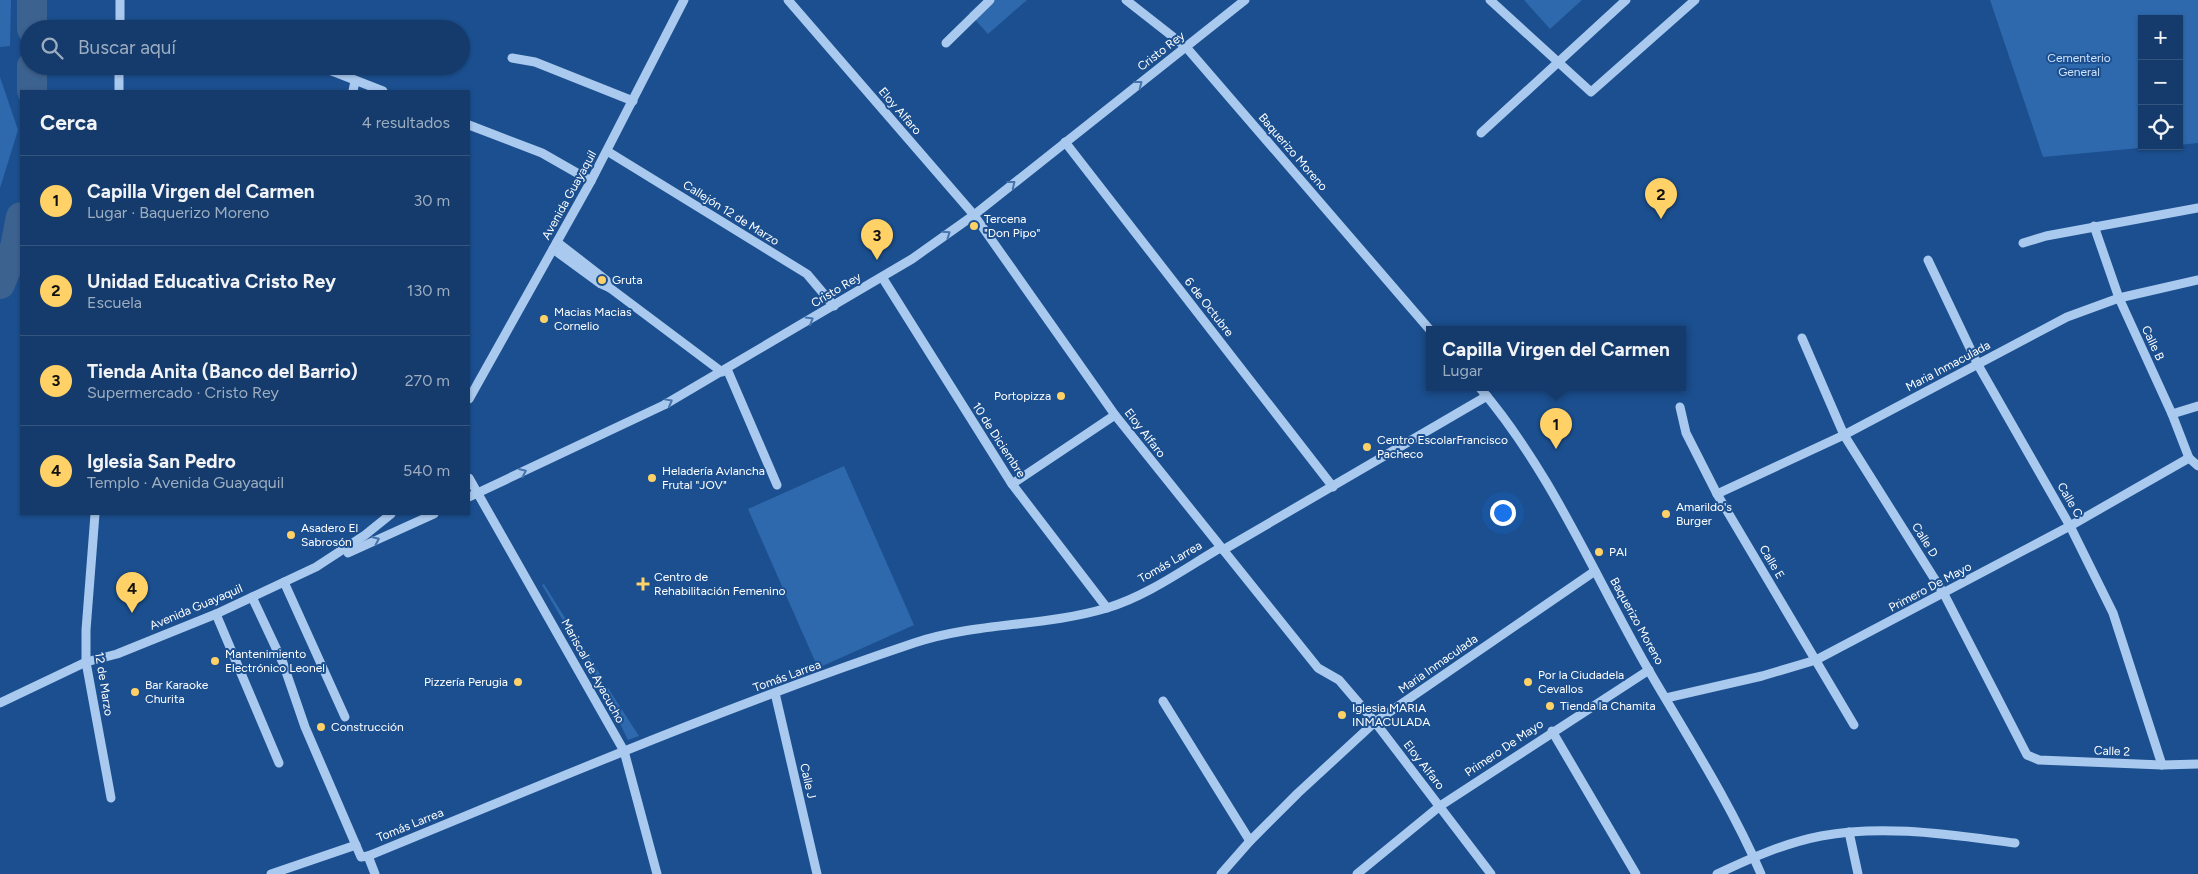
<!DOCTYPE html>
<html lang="es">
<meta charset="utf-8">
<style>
body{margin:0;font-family:Figtree,sans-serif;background:#214673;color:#f1f3f6}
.controls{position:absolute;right:15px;top:15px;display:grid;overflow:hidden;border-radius:0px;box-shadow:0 1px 4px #0004}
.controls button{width:45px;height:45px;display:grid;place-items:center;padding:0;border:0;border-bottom:1px solid #33557e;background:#143b6b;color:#f1f3f6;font:25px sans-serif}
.you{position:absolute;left:1502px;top:512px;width:18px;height:18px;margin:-12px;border:4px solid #fff;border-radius:50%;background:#1a73e8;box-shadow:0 0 0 8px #1a73e833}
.badge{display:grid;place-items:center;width:32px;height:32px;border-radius:50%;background:#ffd166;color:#111;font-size:16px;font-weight:700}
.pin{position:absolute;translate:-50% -41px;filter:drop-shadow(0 1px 2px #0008)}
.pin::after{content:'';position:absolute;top:26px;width:18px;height:15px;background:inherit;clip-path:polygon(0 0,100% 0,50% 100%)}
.popup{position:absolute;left:1426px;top:326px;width:260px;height:65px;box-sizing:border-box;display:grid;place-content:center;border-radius:0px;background:#143b6b;filter:drop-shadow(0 1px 4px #0005);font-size:16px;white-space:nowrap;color:#9dadc1}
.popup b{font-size:19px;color:#f1f3f6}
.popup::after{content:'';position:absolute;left:50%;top:100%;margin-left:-10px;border:10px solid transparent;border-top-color:#143b6b}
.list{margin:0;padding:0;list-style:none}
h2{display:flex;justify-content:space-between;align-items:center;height:65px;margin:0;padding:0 20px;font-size:21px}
h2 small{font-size:16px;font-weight:400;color:#9dadc1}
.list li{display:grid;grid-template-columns:32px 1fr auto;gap:15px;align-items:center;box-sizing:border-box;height:90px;padding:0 20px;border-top:1px solid #33557e}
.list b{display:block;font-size:19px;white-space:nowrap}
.list p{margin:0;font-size:16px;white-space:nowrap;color:#9dadc1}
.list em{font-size:16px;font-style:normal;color:#9dadc1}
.icon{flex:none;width:28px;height:28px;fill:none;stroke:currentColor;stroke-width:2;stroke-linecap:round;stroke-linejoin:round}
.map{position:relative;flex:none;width:2198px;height:874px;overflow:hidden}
.search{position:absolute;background:#143b6b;box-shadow:0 1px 4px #0004;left:20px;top:20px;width:450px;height:55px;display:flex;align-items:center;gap:12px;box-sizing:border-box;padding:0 18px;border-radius:28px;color:#9dadc1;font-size:19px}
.panel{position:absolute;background:#143b6b;box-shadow:0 1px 4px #0004;left:20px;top:90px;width:450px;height:425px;border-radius:0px}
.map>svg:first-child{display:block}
.green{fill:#2e69ad}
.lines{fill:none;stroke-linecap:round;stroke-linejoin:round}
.river{stroke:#3c6290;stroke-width:30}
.minor{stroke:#a9c9ee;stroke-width:9}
.oneway{stroke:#4674ac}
.poi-dot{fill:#ffd166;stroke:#1b4f8f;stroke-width:2}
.labels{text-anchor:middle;stroke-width:4;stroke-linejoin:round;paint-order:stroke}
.street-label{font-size:12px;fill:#fff;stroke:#1b4f8f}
.park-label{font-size:12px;fill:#cfe3fa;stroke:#1b4f8f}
.poi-label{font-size:12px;fill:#fff;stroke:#1b4f8f;text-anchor:start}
</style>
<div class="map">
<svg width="2198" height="874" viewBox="0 0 2198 874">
<rect width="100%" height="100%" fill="#1b4f8f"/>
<g class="green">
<polygon points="0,0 11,0 10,46 0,47"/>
<polygon points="984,0 1027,0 988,34 969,13"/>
<polygon points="1524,0 1582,0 1550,29"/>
<polygon points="1990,0 2198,0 2198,143 2179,145 2179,19 2142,19 2142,146 2161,146 2043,157"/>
<polygon points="0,77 18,130 0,188"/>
<polygon points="844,466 914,625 818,668 748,509"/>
<polygon points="544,584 600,674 596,677 542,585"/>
<polygon points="608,688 639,736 628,740 604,691"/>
</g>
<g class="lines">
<g class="river">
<polyline points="32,29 32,0"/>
<polyline points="32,66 32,91"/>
<polyline points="0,284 15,247 21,217"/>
</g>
<g class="minor">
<polyline points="788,0 974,215 1115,415 1318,668 1339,680 1375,722 1491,874"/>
<polyline points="1126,0 1186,47 1430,330"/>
<polyline points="1490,0 1591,92 1695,0"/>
<polyline points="120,29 120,0"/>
<polyline points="946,43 990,0"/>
<polyline points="512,58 535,62 633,101"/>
<polyline points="319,66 383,91"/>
<polyline points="119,91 119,66"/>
<polyline points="353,91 355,81"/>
<polyline points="469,125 542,153 591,181"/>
<polyline points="1481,133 1626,0"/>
<polyline points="1065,142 1333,487"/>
<polyline points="607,151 807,274 834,306"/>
<polyline points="2094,226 2119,298 2172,414 2189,458 2198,466"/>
<polyline points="557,242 606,280 610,288"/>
<polyline points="2023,243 2046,236 2198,208"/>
<polyline points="553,249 601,284 610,288 722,372"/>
<polyline points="1928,260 1978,365 2070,526 2113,613 2162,765"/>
<polyline points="882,277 1012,484 1107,608"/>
<polyline points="1802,338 1844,435 1944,594 2027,755 2039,760 2162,765 2198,764"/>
<polyline points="727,369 777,485"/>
<path d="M1480,388C1551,471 1594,575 1648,669C1687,736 1730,802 1761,874"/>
<polyline points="469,399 591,181 684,0"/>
<polyline points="1680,407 1686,433 1717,494 1854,725"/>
<polyline points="2172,414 2198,406"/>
<polyline points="469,478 624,751 657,874"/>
<polyline points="1012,484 1115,415"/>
<polyline points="1717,494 1844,435 2067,317 2119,298 2198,280"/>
<polyline points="469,497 664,405 912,259 974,215 1245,0"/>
<polyline points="95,514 86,630 86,662 111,798"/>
<polyline points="1223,550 1487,396"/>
<polyline points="348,553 434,514"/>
<polyline points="284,582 345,717"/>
<path d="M252,597L283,663L305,727L361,857L368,856C549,782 729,705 914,643C977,622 1044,627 1107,608C1147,596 1184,569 1220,548"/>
<polyline points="216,614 279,763"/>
<polyline points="775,693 817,874"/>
<polyline points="1666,698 1762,676 1816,660 2070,526 2189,458"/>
<polyline points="1163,701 1250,841"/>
<polyline points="0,703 86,662 117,654 216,614 316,567 365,535 391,514"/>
<polyline points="1552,731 1636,874"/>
<polyline points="1849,832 1858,874"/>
<polyline points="368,856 375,874"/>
<polyline points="271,874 356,845"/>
<polyline points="1221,874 1250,841 1298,793 1375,722 1595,571"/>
<polyline points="1357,874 1440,806 1649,670"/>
<path d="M1717,874C1751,858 1785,843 1821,836C1885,824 1951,835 2015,843"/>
</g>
</g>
<defs><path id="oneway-chevron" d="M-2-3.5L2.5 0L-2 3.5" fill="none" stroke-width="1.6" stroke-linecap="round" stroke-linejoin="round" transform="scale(1.25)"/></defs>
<g class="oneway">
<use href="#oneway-chevron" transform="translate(1139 84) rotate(-38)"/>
<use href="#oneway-chevron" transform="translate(1012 184) rotate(-38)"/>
<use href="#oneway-chevron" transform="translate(947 234) rotate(-35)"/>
<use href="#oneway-chevron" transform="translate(810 320) rotate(-31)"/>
<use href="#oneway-chevron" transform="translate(669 402) rotate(-29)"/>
<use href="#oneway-chevron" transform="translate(523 472) rotate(-25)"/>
<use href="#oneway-chevron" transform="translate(376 540) rotate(-24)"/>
</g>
<g class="poi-dot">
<circle cx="974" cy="226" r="5"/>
<circle cx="602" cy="280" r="5"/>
<circle cx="544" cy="319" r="5"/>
<circle cx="1061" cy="396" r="5"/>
<circle cx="1367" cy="447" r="5"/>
<circle cx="652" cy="478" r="5"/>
<circle cx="1666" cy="514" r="5"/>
<circle cx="291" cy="535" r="5"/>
<circle cx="1599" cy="552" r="5"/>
<path d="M640.5 576.5h5v5h5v5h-5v5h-5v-5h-5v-5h5z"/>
<circle cx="215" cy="661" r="5"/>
<circle cx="518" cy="682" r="5"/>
<circle cx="1528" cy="682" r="5"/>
<circle cx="135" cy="692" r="5"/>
<circle cx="1550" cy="706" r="5"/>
<circle cx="1342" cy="715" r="5"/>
<circle cx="321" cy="727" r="5"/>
</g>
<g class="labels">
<g class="street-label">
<text transform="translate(1161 51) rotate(-38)" y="4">Cristo Rey</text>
<text transform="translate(900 111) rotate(49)" y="4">Eloy Alfaro</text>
<text transform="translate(1293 152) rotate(49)" y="4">Baquerizo Moreno</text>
<text transform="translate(569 195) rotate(-61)" y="4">Avenida Guayaquil</text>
<text transform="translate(731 213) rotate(32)" y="4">Callejón 12 de Marzo</text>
<text transform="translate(836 290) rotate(-31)" y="4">Cristo Rey</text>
<text transform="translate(1209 307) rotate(52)" y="4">6 de Octubre</text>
<text transform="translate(2153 343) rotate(65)" y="4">Calle B</text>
<text transform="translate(1948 366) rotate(-28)" y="4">Maria Inmaculada</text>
<text transform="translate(1145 433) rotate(52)" y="4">Eloy Alfaro</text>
<text transform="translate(999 440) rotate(57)" y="4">10 de Diciembre</text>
<text transform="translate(2070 500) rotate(60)" y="4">Calle C</text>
<text transform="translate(1925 540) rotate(58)" y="4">Calle D</text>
<text transform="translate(1170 562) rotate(-30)" y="4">Tomás Larrea</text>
<text transform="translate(1772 562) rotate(59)" y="4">Calle E</text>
<text transform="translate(1930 587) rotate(-28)" y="4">Primero De Mayo</text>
<text transform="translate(196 607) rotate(-23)" y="4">Avenida Guayaquil</text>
<text transform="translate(1637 621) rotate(61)" y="4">Baquerizo Moreno</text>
<text transform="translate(1438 664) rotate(-35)" y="4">Maria Inmaculada</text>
<text transform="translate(593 671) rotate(61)" y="4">Mariscal de Ayacucho</text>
<text transform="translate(787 676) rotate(-20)" y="4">Tomás Larrea</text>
<text transform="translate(104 684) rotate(81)" y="4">12 de Marzo</text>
<text transform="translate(1504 748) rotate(-34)" y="4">Primero De Mayo</text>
<text transform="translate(2112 751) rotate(2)" y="4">Calle 2</text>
<text transform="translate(1424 765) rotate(52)" y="4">Eloy Alfaro</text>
<text transform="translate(808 781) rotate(77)" y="4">Calle J</text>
<text transform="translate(410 825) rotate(-22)" y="4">Tomás Larrea</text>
</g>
<g class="park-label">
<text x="2079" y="62">Cementerio<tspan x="2079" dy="14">General</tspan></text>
</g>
<g class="poi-label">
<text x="984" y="223">Tercena<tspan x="984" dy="14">"Don Pipo"</tspan></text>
<text x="612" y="284">Gruta</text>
<text x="554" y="316">Macias Macias<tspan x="554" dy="14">Cornelio</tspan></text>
<text x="1051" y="400" text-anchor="end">Portopizza</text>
<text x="1377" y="444">Centro EscolarFrancisco<tspan x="1377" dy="14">Pacheco</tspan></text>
<text x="662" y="475">Heladería Avlancha<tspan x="662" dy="14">Frutal "JOV"</tspan></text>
<text x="1676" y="511">Amarildo's<tspan x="1676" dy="14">Burger</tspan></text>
<text x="301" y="532">Asadero El<tspan x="301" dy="14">Sabrosón</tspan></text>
<text x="1609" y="556">PAI</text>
<text x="654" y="581">Centro de<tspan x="654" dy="14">Rehabilitación Femenino</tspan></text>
<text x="225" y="658">Mantenimiento<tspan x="225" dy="14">Electrónico Leonel</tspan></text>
<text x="1538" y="679">Por la Ciudadela<tspan x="1538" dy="14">Cevallos</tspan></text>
<text x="508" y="686" text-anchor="end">Pizzería Perugia</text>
<text x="145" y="689">Bar Karaoke<tspan x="145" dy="14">Churita</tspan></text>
<text x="1560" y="710">Tienda la Chamita</text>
<text x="1352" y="712">Iglesia MARIA<tspan x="1352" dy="14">INMACULADA</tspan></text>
<text x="331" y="731">Construcción</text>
</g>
</g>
</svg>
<div class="controls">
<button>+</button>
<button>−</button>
<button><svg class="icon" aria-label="locate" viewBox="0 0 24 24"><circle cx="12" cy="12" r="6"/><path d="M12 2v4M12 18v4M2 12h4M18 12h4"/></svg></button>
</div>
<div class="you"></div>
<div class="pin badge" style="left:1556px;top:449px">1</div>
<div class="popup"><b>Capilla Virgen del Carmen</b>Lugar</div>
<div class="pin badge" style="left:1661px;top:219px">2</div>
<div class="pin badge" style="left:877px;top:260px">3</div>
<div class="pin badge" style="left:132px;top:613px">4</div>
<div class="search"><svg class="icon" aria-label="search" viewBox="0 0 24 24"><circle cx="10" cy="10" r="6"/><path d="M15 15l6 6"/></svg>Buscar aquí</div>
<section class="panel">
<h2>Cerca<small>4 resultados</small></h2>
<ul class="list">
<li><span class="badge">1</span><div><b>Capilla Virgen del Carmen</b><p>Lugar · Baquerizo Moreno</p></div><em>30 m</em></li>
<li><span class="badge">2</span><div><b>Unidad Educativa Cristo Rey</b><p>Escuela</p></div><em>130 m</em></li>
<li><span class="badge">3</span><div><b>Tienda Anita (Banco del Barrio)</b><p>Supermercado · Cristo Rey</p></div><em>270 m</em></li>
<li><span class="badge">4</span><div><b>Iglesia San Pedro</b><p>Templo · Avenida Guayaquil</p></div><em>540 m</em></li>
</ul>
</section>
</div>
